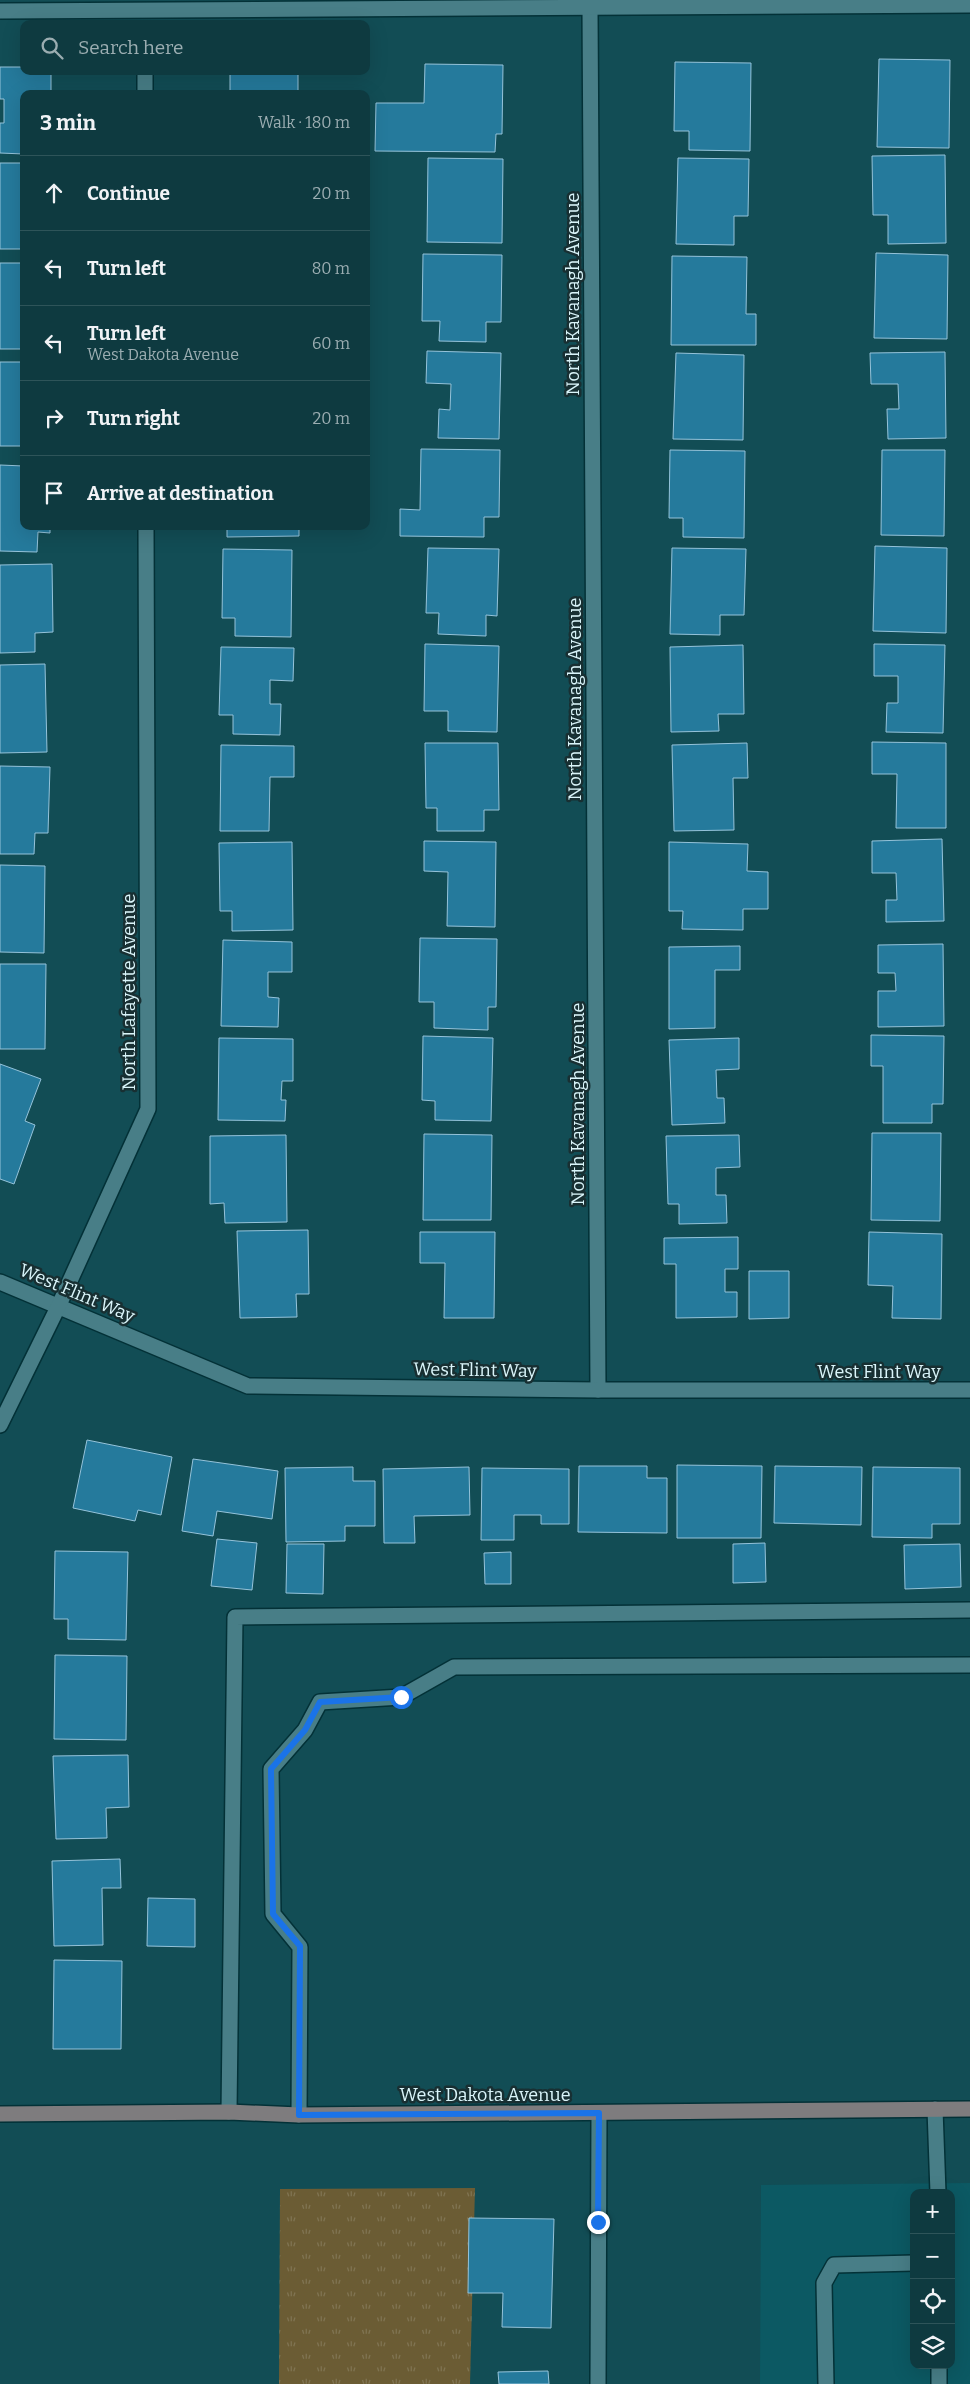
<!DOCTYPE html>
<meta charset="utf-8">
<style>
body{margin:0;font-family:Bitter,serif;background:#174147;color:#f1f3f6}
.controls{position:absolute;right:15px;bottom:15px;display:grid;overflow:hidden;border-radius:10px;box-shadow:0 5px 20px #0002}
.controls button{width:45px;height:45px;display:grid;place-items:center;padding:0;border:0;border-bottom:1px solid #2e5459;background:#0e3a40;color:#f1f3f6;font:25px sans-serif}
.stop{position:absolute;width:15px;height:15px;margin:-11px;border:4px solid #1a73e8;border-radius:50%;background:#fff}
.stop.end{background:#1a73e8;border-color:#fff;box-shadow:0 1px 5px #0008}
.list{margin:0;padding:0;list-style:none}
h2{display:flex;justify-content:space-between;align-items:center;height:65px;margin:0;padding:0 20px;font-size:21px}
h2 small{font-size:16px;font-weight:400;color:#9badb1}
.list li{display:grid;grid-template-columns:32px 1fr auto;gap:15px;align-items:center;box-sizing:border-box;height:75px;padding:0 20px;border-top:1px solid #2e5459}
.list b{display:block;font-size:19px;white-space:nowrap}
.list p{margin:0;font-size:16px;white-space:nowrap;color:#9badb1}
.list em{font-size:16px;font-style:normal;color:#9badb1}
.icon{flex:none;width:28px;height:28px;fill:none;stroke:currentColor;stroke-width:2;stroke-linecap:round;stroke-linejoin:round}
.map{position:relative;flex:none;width:970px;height:2384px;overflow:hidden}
.search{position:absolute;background:#0e3a40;box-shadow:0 5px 20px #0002;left:20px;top:20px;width:350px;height:55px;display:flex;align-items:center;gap:12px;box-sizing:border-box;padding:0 18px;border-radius:10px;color:#9badb1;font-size:19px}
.panel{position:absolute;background:#0e3a40;box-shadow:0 5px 20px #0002;left:20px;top:90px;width:350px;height:440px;border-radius:10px}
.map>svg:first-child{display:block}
.built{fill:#0c5963;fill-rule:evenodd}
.grass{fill:url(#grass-tufts)}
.building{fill:#257a9c;stroke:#95c3da}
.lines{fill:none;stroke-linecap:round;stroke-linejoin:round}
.lane-casing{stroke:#033137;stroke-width:18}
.street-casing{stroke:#033137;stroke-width:18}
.secondary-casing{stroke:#033137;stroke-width:18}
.lane{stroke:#487e87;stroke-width:15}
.street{stroke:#487e87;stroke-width:15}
.secondary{stroke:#7e7c7e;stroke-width:15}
.route{stroke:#1a73e8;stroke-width:6}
.labels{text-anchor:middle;stroke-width:5;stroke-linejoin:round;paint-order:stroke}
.street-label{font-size:18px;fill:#daf5fa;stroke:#182f32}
</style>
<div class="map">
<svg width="970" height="2384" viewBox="0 0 970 2384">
<defs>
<pattern id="grass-tufts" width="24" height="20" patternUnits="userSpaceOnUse" patternTransform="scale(1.25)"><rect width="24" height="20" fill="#6b5c34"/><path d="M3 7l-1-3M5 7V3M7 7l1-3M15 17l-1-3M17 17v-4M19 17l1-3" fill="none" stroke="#807452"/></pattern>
</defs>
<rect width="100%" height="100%" fill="#124d55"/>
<path class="built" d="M970,2183V2384H760L761,2185ZM914,2193H951V2365H914Z"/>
<polygon class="grass" points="475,2188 470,2384 279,2384 280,2189"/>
<g class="building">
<polygon points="879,59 950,60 949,148 877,147"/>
<polygon points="675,62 751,63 750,151 689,150 689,131 674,131"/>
<polygon points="425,64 503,65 502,134 496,134 495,152 375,151 376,103 424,103"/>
<polygon points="0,67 24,67 24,71 51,71 51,94 24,94 24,154 0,153 0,123 4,123 4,99 0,99"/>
<rect x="230" y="71" width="68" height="23"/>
<polygon points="945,155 946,243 888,244 888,215 873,215 872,156"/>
<polygon points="428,158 503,159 502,243 427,242"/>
<polygon points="678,158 749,159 748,216 734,216 734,245 676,244"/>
<rect x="0" y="163" width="24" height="86"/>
<polygon points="876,253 948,255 947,339 874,338"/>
<polygon points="423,254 502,255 501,322 486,322 486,342 439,341 440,321 422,321"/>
<polygon points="672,256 747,257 746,314 756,314 756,345 671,345"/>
<rect x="0" y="263" width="24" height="86"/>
<polygon points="427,351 501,353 499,439 438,438 439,409 450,410 451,384 426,383"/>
<polygon points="945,352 946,438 888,439 887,409 899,409 898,384 871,384 870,353"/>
<polygon points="676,353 744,355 743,440 673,439"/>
<rect x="0" y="362" width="24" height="84"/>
<polygon points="421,449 500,450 499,517 484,517 484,537 400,536 400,509 420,510"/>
<polygon points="670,450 745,451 744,538 683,537 683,518 669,518"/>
<polygon points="882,450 945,450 944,536 881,535"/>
<polygon points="0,465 24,466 24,526 50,526 50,533 38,532 37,552 0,551"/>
<polygon points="227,526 299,526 299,536 227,537"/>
<polygon points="875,546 947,548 946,633 873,631"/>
<polygon points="428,548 499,549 497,616 486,615 486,636 438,634 439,613 426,613"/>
<polygon points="672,548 746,549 744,615 720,615 720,635 670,634"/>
<polygon points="223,549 292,550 291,637 235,636 235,618 222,618"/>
<polygon points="52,564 53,632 35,633 35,652 0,653 0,565"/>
<polygon points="425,644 499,646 497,732 448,731 448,711 424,711"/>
<polygon points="874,644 945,645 943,733 886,732 887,703 898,703 898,676 874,676"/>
<polygon points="743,645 744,714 718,714 719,731 671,732 670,647"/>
<polygon points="221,647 294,648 293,681 270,680 270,704 281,704 280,735 233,734 233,715 219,715"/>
<polygon points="45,664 47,752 0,753 0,665"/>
<polygon points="872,742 946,743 946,828 896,828 897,774 872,774"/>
<polygon points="425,743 498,743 499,810 484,810 484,831 437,831 437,808 426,808"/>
<polygon points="747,743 748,778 733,778 734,830 674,831 672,745"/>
<polygon points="221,745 294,746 294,777 270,777 269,831 220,831"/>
<polygon points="0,766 50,767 48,833 35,833 34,854 0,854"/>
<polygon points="942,839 944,921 886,922 886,900 897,900 896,873 872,873 872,841"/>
<polygon points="424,841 496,842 495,927 447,926 448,872 424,871"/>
<polygon points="292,842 293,930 232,931 232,911 220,911 219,843"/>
<polygon points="669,842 748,844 747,871 768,872 768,909 743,909 743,930 682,929 683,911 669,911"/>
<polygon points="0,865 45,866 44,953 0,952"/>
<polygon points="420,938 497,939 496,1007 488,1007 488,1030 434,1028 434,1002 419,1002"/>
<polygon points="223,940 292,942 292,972 268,972 268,997 279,998 278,1027 221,1026"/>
<polygon points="943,944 944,1026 878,1027 878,991 896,991 895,973 878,973 878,945"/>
<polygon points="740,946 740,970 715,970 715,1028 669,1029 669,947"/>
<polygon points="0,964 46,964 45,1049 0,1049"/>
<polygon points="871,1035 944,1036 943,1104 932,1104 932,1123 883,1123 883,1066 871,1066"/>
<polygon points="423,1036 493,1038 491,1121 435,1120 435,1101 422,1100"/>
<polygon points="219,1038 293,1039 293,1081 282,1081 281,1100 286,1100 285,1121 218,1120"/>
<polygon points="739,1038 739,1069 716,1070 717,1098 724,1098 725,1123 672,1125 669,1040"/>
<polygon points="0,1064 41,1079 25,1121 35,1125 14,1184 0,1179"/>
<polygon points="872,1133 941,1133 940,1221 871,1220"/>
<polygon points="424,1134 492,1135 491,1220 423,1220"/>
<polygon points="286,1135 287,1222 225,1223 224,1203 210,1204 210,1136"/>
<polygon points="739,1135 740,1167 716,1168 716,1195 726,1195 727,1223 679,1224 679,1204 668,1204 666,1136"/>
<polygon points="308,1230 309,1294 296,1294 297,1317 240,1318 237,1231"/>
<polygon points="420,1232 495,1232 494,1318 444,1318 445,1263 420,1263"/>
<polygon points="869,1232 942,1234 941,1319 892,1318 893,1286 868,1285"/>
<polygon points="738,1237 738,1269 725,1269 725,1292 737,1292 737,1317 676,1318 676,1264 664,1264 664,1238"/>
<polygon points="749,1271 789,1271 789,1318 749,1319"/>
<polygon points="87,1440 172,1457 161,1515 138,1510 135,1521 73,1508"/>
<polygon points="193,1459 278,1471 272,1519 217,1511 213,1536 182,1531"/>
<polygon points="677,1465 762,1466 761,1538 677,1538"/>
<polygon points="579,1466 647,1466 647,1478 667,1478 667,1533 578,1532"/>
<polygon points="775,1466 862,1467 861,1525 774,1523"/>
<polygon points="353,1467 353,1481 375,1481 375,1526 345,1526 345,1541 286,1542 285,1468"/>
<polygon points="469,1467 470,1515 414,1516 415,1543 384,1543 383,1469"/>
<polygon points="873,1467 960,1468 960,1524 932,1524 932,1538 872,1537"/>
<polygon points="482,1468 569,1469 569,1524 541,1524 541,1515 514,1515 514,1540 481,1540"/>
<polygon points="217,1539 257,1543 252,1590 211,1586"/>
<polygon points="765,1543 766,1582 733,1583 733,1544"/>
<polygon points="287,1544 324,1544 323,1594 286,1593"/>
<polygon points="960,1544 961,1587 905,1589 904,1545"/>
<polygon points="55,1551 128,1552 126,1640 68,1639 68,1619 54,1619"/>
<polygon points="511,1552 511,1584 485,1584 484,1553"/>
<polygon points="55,1655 127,1656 126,1740 54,1739"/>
<polygon points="128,1755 129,1807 106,1808 107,1838 56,1839 53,1756"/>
<polygon points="120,1859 121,1888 102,1888 103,1945 54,1946 52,1861"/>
<polygon points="148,1898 195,1899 195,1947 147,1946"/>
<polygon points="54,1960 122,1961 121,2049 53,2049"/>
<polygon points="469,2218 554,2219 551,2328 502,2327 503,2293 468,2293"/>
<polygon points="548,2371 549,2384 499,2384 498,2372"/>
</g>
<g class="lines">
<defs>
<g id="lane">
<polyline points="935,2109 938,2193"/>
<polyline points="229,2112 235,1617 970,1610"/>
<polyline points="939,2365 939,2384"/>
<polyline points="826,2384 824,2283 834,2265 914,2263"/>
</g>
<g id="street">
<polyline points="590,8 598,1390"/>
<polyline points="0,11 970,5"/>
<polyline points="145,71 145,94"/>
<polyline points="0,1282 248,1386 598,1390 970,1390"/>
<polyline points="0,1425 59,1305 148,1109 146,526"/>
<polyline points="299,2115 300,1947 273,1914 271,1769 305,1730 320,1702 401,1697 454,1667 970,1665"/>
<polyline points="598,2384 599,2113"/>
</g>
<polyline id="secondary" points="0,2114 229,2112 299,2115 970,2109"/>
</defs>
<use href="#lane" class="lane-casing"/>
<use href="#street" class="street-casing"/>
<use href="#secondary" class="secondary-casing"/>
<use href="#lane" class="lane"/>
<use href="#street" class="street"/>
<use href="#secondary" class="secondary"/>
</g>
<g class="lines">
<polyline class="route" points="401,1697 320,1702 305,1730 271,1769 273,1914 300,1946 299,2115 599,2113 598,2222"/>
</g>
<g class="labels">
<g class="street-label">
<text transform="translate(573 294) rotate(-90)" y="6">North Kavanagh Avenue</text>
<text transform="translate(575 699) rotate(-90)" y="6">North Kavanagh Avenue</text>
<text transform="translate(129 992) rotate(-90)" y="6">North Lafayette Avenue</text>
<text transform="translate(578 1104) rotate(-90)" y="6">North Kavanagh Avenue</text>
<text transform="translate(77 1293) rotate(23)" y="6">West Flint Way</text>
<text transform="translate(475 1370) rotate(1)" y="6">West Flint Way</text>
<text x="879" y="1378">West Flint Way</text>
<text x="485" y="2101">West Dakota Avenue</text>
</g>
</g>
</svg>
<div class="controls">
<button>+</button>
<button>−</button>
<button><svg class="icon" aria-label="locate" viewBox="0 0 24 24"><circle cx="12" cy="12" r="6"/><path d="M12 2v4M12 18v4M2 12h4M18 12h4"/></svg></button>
<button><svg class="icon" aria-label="layers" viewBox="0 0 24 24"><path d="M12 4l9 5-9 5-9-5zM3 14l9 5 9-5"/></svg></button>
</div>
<div class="stop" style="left:401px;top:1697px"></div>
<div class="stop end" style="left:598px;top:2222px"></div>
<div class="search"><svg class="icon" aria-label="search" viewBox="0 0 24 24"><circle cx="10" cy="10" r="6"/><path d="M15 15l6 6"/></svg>Search here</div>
<section class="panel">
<h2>3 min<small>Walk · 180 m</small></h2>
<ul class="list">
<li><svg class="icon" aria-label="ahead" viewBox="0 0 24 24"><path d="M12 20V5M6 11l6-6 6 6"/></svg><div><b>Continue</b></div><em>20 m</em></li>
<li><svg class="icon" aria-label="left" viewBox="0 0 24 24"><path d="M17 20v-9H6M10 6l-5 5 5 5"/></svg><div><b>Turn left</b></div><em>80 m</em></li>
<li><svg class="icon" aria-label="left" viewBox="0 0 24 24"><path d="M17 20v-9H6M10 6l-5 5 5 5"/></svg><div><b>Turn left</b><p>West Dakota Avenue</p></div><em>60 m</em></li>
<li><svg class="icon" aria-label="right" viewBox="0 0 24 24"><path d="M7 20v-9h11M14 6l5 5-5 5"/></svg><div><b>Turn right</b></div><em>20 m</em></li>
<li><svg class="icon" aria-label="arrive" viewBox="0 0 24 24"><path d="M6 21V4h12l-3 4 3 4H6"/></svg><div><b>Arrive at destination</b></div></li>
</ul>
</section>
</div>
